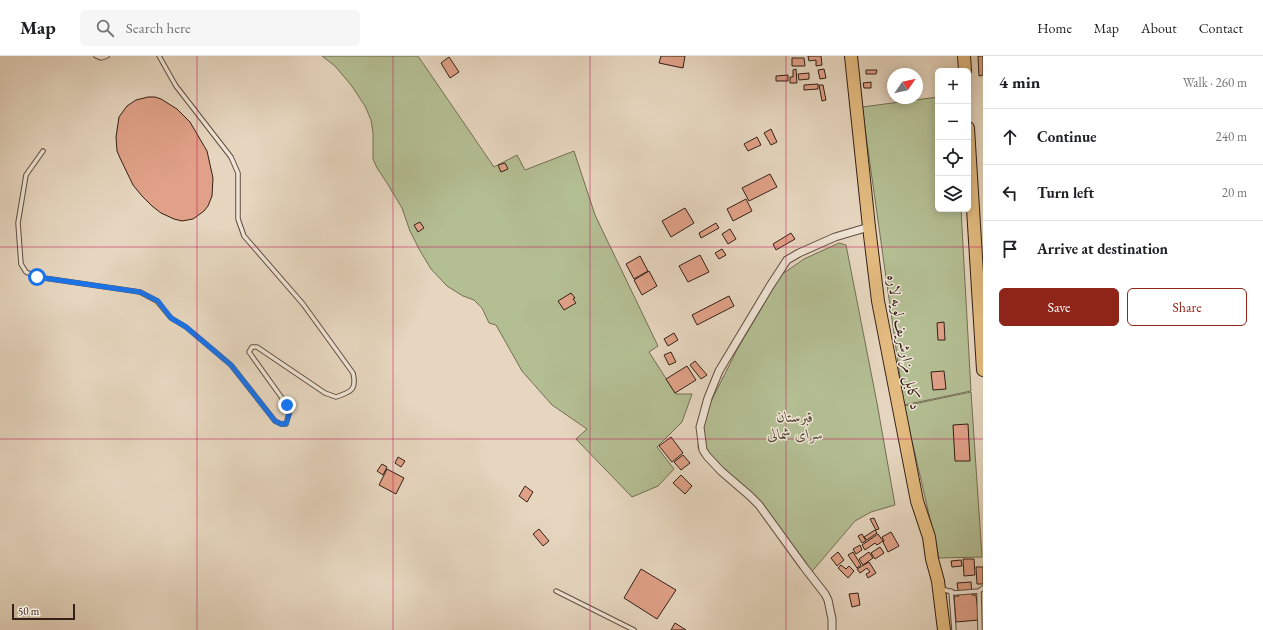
<!DOCTYPE html>
<meta charset="utf-8">
<style>
body{margin:0;font-family:"EB Garamond",Amiri,serif;background:#f6f6f6;color:#202124}
.controls{position:absolute;right:12px;top:12px;display:grid;overflow:hidden;border-radius:6px;box-shadow:0 2px 10px #0003}
.controls button{width:36px;height:36px;display:grid;place-items:center;padding:0;border:0;border-bottom:1px solid #e0e0e0;background:#fff;color:#202124;font:20px sans-serif}
.compass{position:absolute;left:887px;top:12px;width:36px;height:36px;border-radius:50%;background:#fff;box-shadow:0 2px 10px #0003;rotate:56deg}
.scale{position:absolute;left:12px;bottom:10px;width:63px;box-sizing:border-box;padding-left:4px;border:2px solid #332016;border-top:0;font-size:11px;line-height:14px;white-space:nowrap;color:#332016;-webkit-text-stroke:3px #efe4d5;paint-order:stroke}
.stop{position:absolute;width:12px;height:12px;margin:-9px;border:3px solid #1a73e8;border-radius:50%;background:#fff}
.stop.end{background:#1a73e8;border-color:#fff;box-shadow:0 1px 4px #0008}
.list{margin:0;padding:0;list-style:none}
h2{display:flex;justify-content:space-between;align-items:center;height:52px;margin:0;padding:0 16px;font-size:17px}
h2 small{font-size:13px;font-weight:400;color:#757577}
.list li{display:grid;grid-template-columns:26px 1fr auto;gap:12px;align-items:center;box-sizing:border-box;height:56px;padding:0 16px;border-top:1px solid #e0e0e0}
.list b{display:block;font-size:15px;white-space:nowrap}
.list em{font-size:13px;font-style:normal;color:#757577}
.actions{display:flex;gap:8px;padding:12px 16px}
.actions a{flex:1;padding:9px 0;border:1px solid #8f2418;border-radius:6px;text-align:center;font-size:14px;color:#8f2418}
.actions .main{background:#8f2418;color:#fff}
.icon{flex:none;width:22px;height:22px;fill:none;stroke:currentColor;stroke-width:2;stroke-linecap:round;stroke-linejoin:round}
.map{position:relative;flex:none;width:983px;height:574px;overflow:hidden}
header{display:flex;align-items:center;gap:24px;box-sizing:border-box;height:56px;padding:0 20px;background:#fff;border-bottom:1px solid #e0e0e0}
header strong{font-size:19px}
nav{display:flex;gap:22px;margin-inline-start:auto;font-size:14px}
.search{width:280px;height:36px;background:#f6f6f6;display:flex;align-items:center;gap:10px;box-sizing:border-box;padding:0 14px;border-radius:6px;color:#757577;font-size:15px}
main{display:flex}
aside{flex:1;background:#fff}
.map>svg:first-child{display:block}
.green{fill:#b4be93;stroke:#746f54}
.building{fill:#e0a188;stroke:#332016}
.lines{fill:none;stroke-linecap:round;stroke-linejoin:round}
.service-casing{stroke:#604e40;stroke-width:5.5}
.minor-casing{stroke:#604e40;stroke-width:9}
.trunk-casing{stroke:#332016;stroke-width:14}
.service{stroke:#efe4d5;stroke-width:3.5}
.minor{stroke:#efe4d5;stroke-width:7}
.trunk{stroke:#e3bb80;stroke-width:12}
.route{stroke:#1a73e8;stroke-width:5}
.grid{fill:none;stroke:#c2185b;stroke-width:1;stroke-opacity:0.55}
.labels{text-anchor:middle;stroke-width:3;stroke-linejoin:round;paint-order:stroke}
.street-label{font-size:15px;fill:#332016;stroke:#efe4d5}
.park-label{font-size:15px;font-style:italic;fill:#534835;stroke:#efe4d5}
</style>
<header>
<strong>Map</strong>
<div class="search"><svg class="icon" aria-label="search" viewBox="0 0 24 24"><circle cx="10" cy="10" r="6"/><path d="M15 15l6 6"/></svg>Search here</div>
<nav><a>Home</a><a>Map</a><a>About</a><a>Contact</a></nav>
</header>
<main>
<div class="map">
<svg width="983" height="574" viewBox="0 0 983 574">
<rect width="100%" height="100%" fill="#e6d6bf"/>
<filter id="stains"><feTurbulence type="fractalNoise" baseFrequency=".005" numOctaves="4"/><feColorMatrix values="0 0 0 0 .2 0 0 0 0 .09 0 0 0 0 .02 0 0 0 .5 -.17"/></filter>
<radialGradient id="worn" r=".72"><stop offset=".6" stop-color="#630" stop-opacity="0"/><stop offset="1" stop-color="#630" stop-opacity=".3"/></radialGradient>
<g class="green">
<polygon points="322,0 418,0 494,111 517,99 525,114 574,95 595,159 658,290 649,296 676,338 692,338 682,366 657,391 674,413 658,430 632,441 576,383 587,373 552,349 522,315 496,269 489,267 482,252 474,244 463,240 447,230 431,213 419,193 410,175 402,152 387,127 377,112 373,103 373,77 371,64 365,50 351,29 335,10"/>
<polygon points="938,41 938,153 961,153 971,335 904,349 862,51"/>
<polygon points="839,187 846,189 877,347 895,449 871,456 855,465 809,519 750,442 718,415 698,392 699,369 738,292 781,219 804,203"/>
<polygon points="971,336 982,501 939,502 904,350"/>
</g>
<g class="building">
<polygon points="661,0 685,0 683,12 659,7"/>
<polygon points="808,0 821,0 822,9 816,10 816,4 809,5"/>
<polygon points="978,0 983,0 983,19 979,20"/>
<polygon points="449,1 459,16 450,22 441,7"/>
<polygon points="792,2 804,2 805,10 792,10"/>
<polygon points="796,13 797,27 790,27 790,21 793,21 793,14"/>
<polygon points="824,13 826,22 820,23 818,14"/>
<polygon points="866,14 877,14 876,18 866,18"/>
<polygon points="809,17 809,23 799,24 798,18"/>
<polygon points="788,19 788,25 776,25 776,20"/>
<polygon points="871,26 871,32 864,32 863,27"/>
<polygon points="818,28 818,33 804,34 804,29"/>
<polygon points="819,29 823,29 826,44 822,45"/>
<polygon points="148,41 155,41 161,43 177,53 190,66 207,95 213,122 212,140 208,150 204,155 193,163 182,165 174,163 161,157 152,150 142,140 133,129 120,102 117,95 116,81 119,61 127,50 136,44"/>
<polygon points="771,73 777,86 771,89 764,77"/>
<polygon points="757,81 761,89 748,95 744,88"/>
<polygon points="505,107 508,113 501,116 498,109"/>
<polygon points="770,118 777,131 749,145 742,132"/>
<polygon points="746,143 752,155 733,165 727,153"/>
<polygon points="685,152 694,167 671,181 662,165"/>
<polygon points="420,166 424,172 418,176 414,169"/>
<polygon points="716,167 719,172 701,182 699,177"/>
<polygon points="730,173 736,183 728,188 722,178"/>
<polygon points="791,177 795,183 776,194 773,188"/>
<polygon points="722,193 726,199 719,203 715,197"/>
<polygon points="700,199 709,216 688,226 679,210"/>
<polygon points="640,200 648,215 634,223 626,208"/>
<polygon points="649,215 657,230 642,239 634,224"/>
<polygon points="571,237 575,242 573,243 576,247 564,254 558,245"/>
<polygon points="729,240 734,250 697,269 692,259"/>
<polygon points="944,266 945,284 938,284 937,267"/>
<polygon points="674,277 678,284 668,290 664,283"/>
<polygon points="671,296 676,306 669,309 664,299"/>
<polygon points="695,305 707,319 701,323 690,309"/>
<polygon points="687,310 696,324 675,337 666,323"/>
<polygon points="944,315 946,333 933,334 931,316"/>
<polygon points="968,368 970,405 955,405 953,369"/>
<polygon points="671,381 683,397 672,406 659,390"/>
<polygon points="683,399 690,407 681,414 674,406"/>
<polygon points="398,401 405,405 401,411 395,407"/>
<polygon points="382,408 387,411 383,419 377,415"/>
<polygon points="387,413 404,422 396,438 379,429"/>
<polygon points="681,419 692,430 685,438 673,427"/>
<polygon points="525,430 533,436 527,446 519,440"/>
<polygon points="874,462 879,473 876,474 870,463"/>
<polygon points="539,473 549,485 543,490 533,478"/>
<polygon points="875,474 877,477 867,484 864,481"/>
<polygon points="891,476 899,490 888,496 883,486 884,485 882,481"/>
<polygon points="862,478 866,485 862,487 858,480"/>
<polygon points="878,478 883,485 877,489 875,487 865,494 862,489"/>
<polygon points="860,489 862,494 856,498 853,493"/>
<polygon points="880,491 884,497 875,503 871,497"/>
<polygon points="838,496 844,504 837,510 831,502"/>
<polygon points="853,496 861,509 857,512 848,499"/>
<polygon points="869,496 873,502 863,509 859,503"/>
<polygon points="963,503 974,503 975,519 964,520"/>
<polygon points="961,504 962,510 952,511 951,505"/>
<polygon points="869,506 876,517 868,522 866,518 870,516 867,512 860,517 857,513"/>
<polygon points="841,509 846,513 849,510 854,515 848,522 838,512"/>
<polygon points="976,511 983,511 983,528 977,528"/>
<polygon points="641,513 676,534 657,563 624,542"/>
<polygon points="971,526 972,539 976,539 979,564 956,566 954,540 959,540 957,527"/>
<polygon points="858,537 860,549 852,551 849,538"/>
<polygon points="675,567 686,574 671,574"/>
</g>
<g class="lines">
<defs>
<g id="service">
<polyline points="96,0 101,2 107,0"/>
<path d="M43,95L26,119L18,167L21,208L26,216L37,221L140,236L157,245L171,262L186,271L231,309L275,365L281,368H286L289,358L287,349L249,296L252,291H257L325,337L336,341C351,336 357,334 353,317L303,248L244,180L238,163V117L231,101L176,30L159,0"/>
<polyline points="942,533 955,537 979,535 983,532"/>
<polyline points="556,535 634,574"/>
<polyline points="951,535 954,574"/>
<polyline points="979,535 980,574"/>
</g>
<polyline id="minor" points="832,574 832,563 828,544 825,538 804,511 759,449 750,440 721,415 707,400 703,394 700,371 708,342 719,315 770,230 787,204 799,197 835,181 869,171"/>
<g id="trunk">
<polyline points="851,0 869,171 878,245 917,445 929,481 932,503 938,525 944,574"/>
<polyline points="964,0 965,15"/>
<polyline points="968,72 983,314"/>
</g>
</defs>
<use href="#service" class="service-casing"/>
<use href="#minor" class="minor-casing"/>
<use href="#trunk" class="trunk-casing"/>
<use href="#service" class="service"/>
<use href="#minor" class="minor"/>
<use href="#trunk" class="trunk"/>
</g>
<g class="lines">
<polyline class="route" points="37,221 140,236 158,245 171,262 186,271 231,309 275,365 281,368 286,368 289,358 287,349"/>
</g>
<path class="grid" d="M197,0V574M393,0V574M590,0V574M786,0V574M0,191H983M0,383H983"/>
<g class="labels">
<g class="street-label">
<text transform="translate(904 286) rotate(80)" y="5">د کابل مزارشریف لویه لاره</text>
</g>
<g class="park-label">
<text x="795" y="366">قبرستان<tspan x="795" dy="17">سرای شمالی</tspan></text>
</g>
</g>
<rect width="100%" height="100%" filter="url(#stains)"/>
<rect width="100%" height="100%" fill="url(#worn)"/>
</svg>
<div class="controls">
<button>+</button>
<button>−</button>
<button><svg class="icon" aria-label="locate" viewBox="0 0 24 24"><circle cx="12" cy="12" r="6"/><path d="M12 2v4M12 18v4M2 12h4M18 12h4"/></svg></button>
<button><svg class="icon" aria-label="layers" viewBox="0 0 24 24"><path d="M12 4l9 5-9 5-9-5zM3 14l9 5 9-5"/></svg></button>
</div>
<svg class="compass" viewBox="-18 -18 36 36"><path d="M0-13l5 13h-10z" fill="#e53935"/><path d="M0 13l5-13h-10z" fill="#757577"/></svg>
<div class="scale">50 m</div>
<div class="stop" style="left:37px;top:221px"></div>
<div class="stop end" style="left:287px;top:349px"></div>
</div>
<aside>
<h2>4 min<small>Walk · 260 m</small></h2>
<ul class="list">
<li><svg class="icon" aria-label="ahead" viewBox="0 0 24 24"><path d="M12 20V5M6 11l6-6 6 6"/></svg><div><b>Continue</b></div><em>240 m</em></li>
<li><svg class="icon" aria-label="left" viewBox="0 0 24 24"><path d="M17 20v-9H6M10 6l-5 5 5 5"/></svg><div><b>Turn left</b></div><em>20 m</em></li>
<li><svg class="icon" aria-label="arrive" viewBox="0 0 24 24"><path d="M6 21V4h12l-3 4 3 4H6"/></svg><div><b>Arrive at destination</b></div></li>
</ul>
<div class="actions"><a class="main">Save</a><a>Share</a></div>
</aside>
</main>
